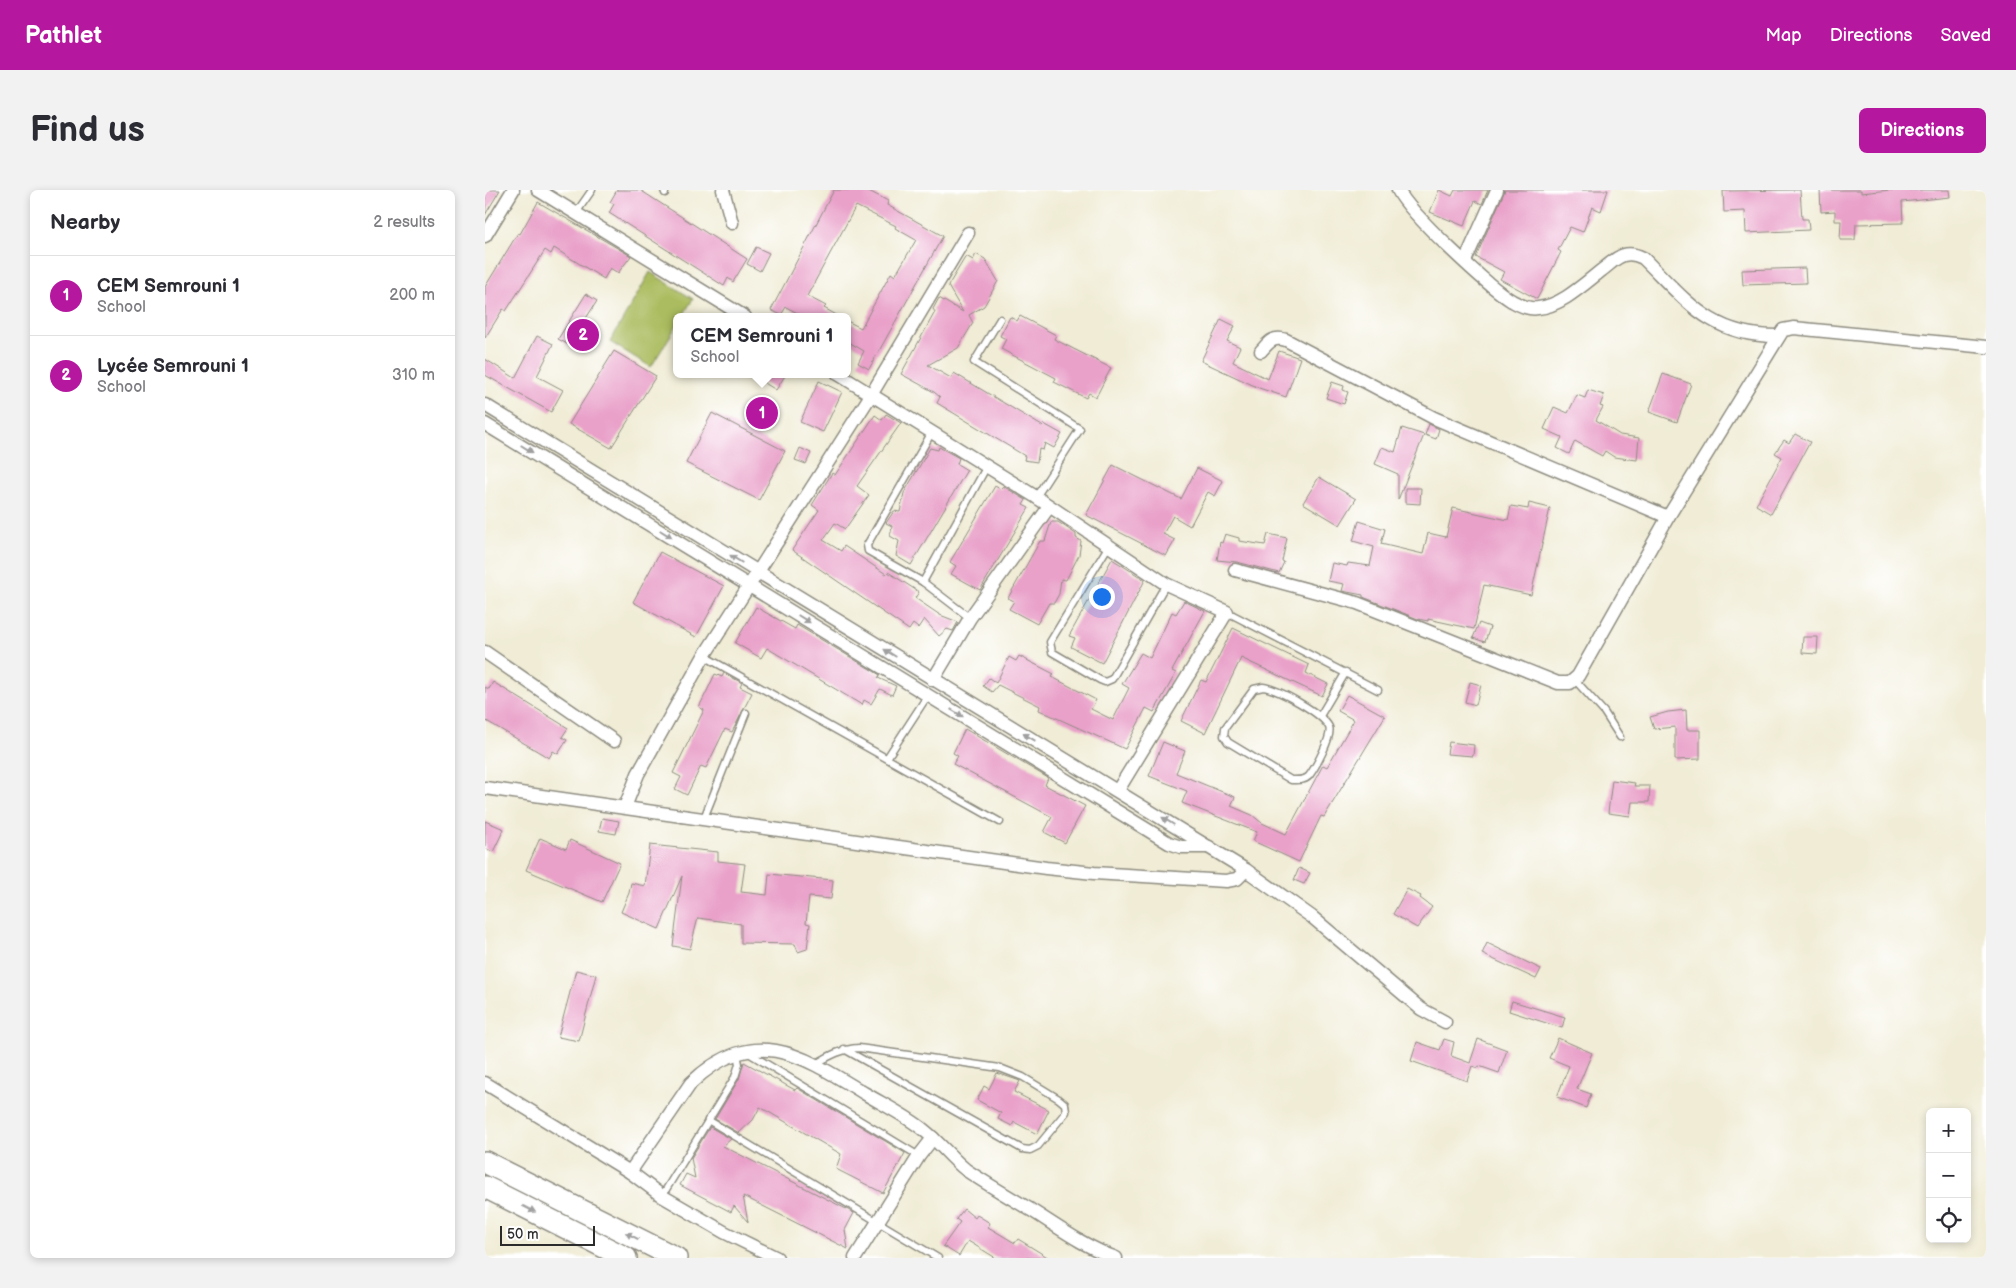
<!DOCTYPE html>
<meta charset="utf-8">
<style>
body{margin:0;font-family:"Balsamiq Sans",sans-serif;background:#f2f2f3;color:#2b2b33}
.controls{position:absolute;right:15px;bottom:15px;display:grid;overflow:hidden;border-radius:8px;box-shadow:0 2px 8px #0003}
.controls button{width:45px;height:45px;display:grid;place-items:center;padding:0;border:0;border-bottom:1px solid #e1e1e2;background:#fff;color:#2b2b33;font:25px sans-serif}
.scale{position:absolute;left:15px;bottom:12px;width:95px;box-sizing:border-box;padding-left:5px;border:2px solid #2b2b2b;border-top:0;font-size:14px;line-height:18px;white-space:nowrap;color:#2b2b2b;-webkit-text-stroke:4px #fff;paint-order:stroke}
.you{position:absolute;left:616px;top:406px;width:18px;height:18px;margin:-12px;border:4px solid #fff;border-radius:50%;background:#1a73e8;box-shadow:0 0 0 8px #1a73e833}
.badge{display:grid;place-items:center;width:32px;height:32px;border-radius:50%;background:#b5179e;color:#fff;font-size:16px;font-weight:700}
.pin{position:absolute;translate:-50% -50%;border:2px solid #fff;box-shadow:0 1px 5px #0006}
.popup{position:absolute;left:188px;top:123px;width:178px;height:65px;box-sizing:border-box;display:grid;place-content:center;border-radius:8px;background:#fff;filter:drop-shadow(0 1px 4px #0005);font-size:16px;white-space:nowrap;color:#7c7c81}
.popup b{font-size:19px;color:#2b2b33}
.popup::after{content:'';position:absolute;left:50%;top:100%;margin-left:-10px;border:10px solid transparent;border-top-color:#fff}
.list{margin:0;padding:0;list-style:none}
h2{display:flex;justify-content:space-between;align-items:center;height:65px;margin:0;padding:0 20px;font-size:21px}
h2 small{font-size:16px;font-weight:400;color:#7c7c81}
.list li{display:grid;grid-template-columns:32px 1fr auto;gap:15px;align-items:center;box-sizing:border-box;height:80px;padding:0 20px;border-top:1px solid #e1e1e2}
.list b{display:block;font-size:19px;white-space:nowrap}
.list p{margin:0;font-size:16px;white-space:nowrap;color:#7c7c81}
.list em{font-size:16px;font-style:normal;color:#7c7c81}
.icon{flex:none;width:28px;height:28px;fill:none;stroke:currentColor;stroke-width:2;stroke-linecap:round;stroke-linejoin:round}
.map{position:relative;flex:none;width:1501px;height:1068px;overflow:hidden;border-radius:8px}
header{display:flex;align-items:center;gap:30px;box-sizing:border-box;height:70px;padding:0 25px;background:#b5179e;color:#fff}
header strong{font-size:24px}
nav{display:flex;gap:28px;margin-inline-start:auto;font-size:18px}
.intro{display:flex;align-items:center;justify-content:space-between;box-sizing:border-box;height:120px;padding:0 30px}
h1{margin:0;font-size:35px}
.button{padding:12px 22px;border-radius:8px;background:#b5179e;color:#fff;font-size:18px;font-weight:700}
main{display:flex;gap:30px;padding:0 30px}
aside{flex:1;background:#fff;border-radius:8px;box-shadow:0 2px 8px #0003}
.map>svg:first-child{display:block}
.green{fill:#aabc5f;stroke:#6a7445}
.building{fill:#e9a0c9}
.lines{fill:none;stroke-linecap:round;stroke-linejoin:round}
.service-casing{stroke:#8e8c80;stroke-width:9}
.minor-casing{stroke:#8e8c80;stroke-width:15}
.trunk-casing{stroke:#8e8c80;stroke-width:24}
.service{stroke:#fff;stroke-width:6}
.minor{stroke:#fff;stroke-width:12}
.trunk{stroke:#fff;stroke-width:21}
.oneway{fill:#a0a0a0}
</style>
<header>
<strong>Pathlet</strong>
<nav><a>Map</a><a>Directions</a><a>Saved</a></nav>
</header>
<div class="intro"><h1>Find us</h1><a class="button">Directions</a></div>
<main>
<aside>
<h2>Nearby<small>2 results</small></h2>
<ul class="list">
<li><span class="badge">1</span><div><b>CEM Semrouni 1</b><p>School</p></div><em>200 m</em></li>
<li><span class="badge">2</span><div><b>Lycée Semrouni 1</b><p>School</p></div><em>310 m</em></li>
</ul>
</aside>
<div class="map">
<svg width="1501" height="1068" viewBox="0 0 1501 1068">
<rect width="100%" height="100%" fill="#fff"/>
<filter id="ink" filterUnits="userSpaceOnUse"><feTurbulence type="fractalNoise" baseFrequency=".02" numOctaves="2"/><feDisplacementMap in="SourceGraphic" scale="10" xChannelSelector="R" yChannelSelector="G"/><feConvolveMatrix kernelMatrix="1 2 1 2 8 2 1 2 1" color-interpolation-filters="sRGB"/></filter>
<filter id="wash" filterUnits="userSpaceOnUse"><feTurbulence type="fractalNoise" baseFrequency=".0096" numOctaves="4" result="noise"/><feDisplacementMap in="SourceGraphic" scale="20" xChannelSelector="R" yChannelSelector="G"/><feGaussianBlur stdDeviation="1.12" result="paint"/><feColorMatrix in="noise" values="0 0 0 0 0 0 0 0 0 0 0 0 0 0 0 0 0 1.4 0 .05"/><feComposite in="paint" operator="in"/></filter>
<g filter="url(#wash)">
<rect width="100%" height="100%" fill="#f0ecd5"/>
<polygon class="green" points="165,82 208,109 197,127 192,127 192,135 166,177 125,152"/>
<g id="blocks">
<g class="building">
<polygon points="0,0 15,0 0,25"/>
<polygon points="132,0 155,0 262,69 248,92 243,88 239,96 124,23 129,14 125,12"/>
<polygon points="349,0 382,0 403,11 402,15 458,46 384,179 373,173 379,161 362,151 362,131 376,138 406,83 410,86 431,50 410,38 411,36 371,16 322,106 341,116 339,118 355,127 320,127 301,117 296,125 286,120"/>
<polygon points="954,0 967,6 970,0 1003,0 997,14 990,11 979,36 945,22"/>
<polygon points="1020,0 1123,0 1116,21 1107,17 1098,42 1085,37 1073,60 1076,62 1052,109 1015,89 1019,82 991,67"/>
<polygon points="1315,0 1317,29 1323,29 1324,40 1261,43 1260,21 1239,22 1238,1"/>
<polygon points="1335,0 1376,0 1376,3 1405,0 1464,0 1465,7 1417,12 1418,33 1371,34 1370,50 1355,50 1356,31 1350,31 1350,21 1336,22"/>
<polygon points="53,12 146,66 133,83 125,78 119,89 69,58 66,64 60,60 21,121 18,119 0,148 0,97 33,43 35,44"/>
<polygon points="271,57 284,63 275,81 262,74"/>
<polygon points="491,64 500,69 513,91 499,116 484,125 488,133 473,158 443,175 466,188 469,183 557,236 559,234 577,244 569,258 560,253 558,260 554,259 552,272 539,270 540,266 452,213 455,207 449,202 416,184 450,122 448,119 454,108 478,122 463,96 481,66 488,70"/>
<polygon points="1320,78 1321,93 1258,95 1257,80"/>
<polygon points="101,104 112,111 84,155 73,149"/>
<polygon points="535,126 571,145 569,149 626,178 611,207 604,203 601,208 569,192 571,188 516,159 521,149 515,146 525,127 532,131"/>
<polygon points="736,129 750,136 742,151 755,157 748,172 783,189 794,161 815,168 801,207 774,198 716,171"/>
<polygon points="52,146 68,154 52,186 78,200 66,222 0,185 0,169 30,188"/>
<polygon points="129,161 171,186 126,258 84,234"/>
<polygon points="265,184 301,184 291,200"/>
<polygon points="1178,184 1206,194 1192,232 1164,222"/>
<polygon points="334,191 357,202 338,242 315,232"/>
<polygon points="847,192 859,196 858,200 863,202 859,214 841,208"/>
<polygon points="1103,200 1119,205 1115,216 1118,217 1111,230 1135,245 1154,248 1152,270 1129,267 1120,261 1117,266 1090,251 1084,264 1072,258 1077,247 1059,239 1069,217 1083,223 1092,205 1100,208"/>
<polygon points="227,223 300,261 274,310 201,273"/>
<polygon points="401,224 416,233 372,296 384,305 360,339 350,333 338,350 356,361 359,356 401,384 403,382 434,402 430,408 455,425 473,432 468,441 462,439 454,446 439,429 433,438 428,434 424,440 307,360 334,320 327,315 347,283 350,285 390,225 397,230"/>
<polygon points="944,234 954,239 951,249 940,245"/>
<polygon points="917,238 939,245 913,310 913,284 890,274 897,257 910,262"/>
<polygon points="1310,244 1325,252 1286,324 1271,315 1297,267 1290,263 1299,250 1304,253"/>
<polygon points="454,257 474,268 472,274 482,280 426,375 411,366 414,351 405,346 407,336 401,333 409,321 415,322 419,303 445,258 453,260"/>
<polygon points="315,258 326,263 321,274 310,270"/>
<polygon points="628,275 696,309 712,278 738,291 730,306 723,302 705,336 688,326 678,344 690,350 681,366 601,325"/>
<polygon points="834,287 871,309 855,335 818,313"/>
<polygon points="510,296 515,299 518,296 541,310 538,315 544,318 495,400 466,384 471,376 465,372"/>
<polygon points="920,298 936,298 935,314 920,313"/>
<polygon points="1044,313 1065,318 1046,405 999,395 989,439 943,429 943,431 933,429 878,407 878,405 857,401 859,394 843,391 847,373 862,376 863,373 885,376 889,357 868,351 874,331 900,339 896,354 938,364 943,343 961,347 968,318 1023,330 1026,316 1043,319"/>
<polygon points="566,332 573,332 591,344 591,348 596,351 594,365 581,390 576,389 574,404 569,413 564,413 552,434 524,419 529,411 523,408 555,351 560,351"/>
<polygon points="740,344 754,348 754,351 780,355 783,344 802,348 797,371 799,372 794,383 752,372 732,370 735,352 737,353"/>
<polygon points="175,362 239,396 211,447 148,412"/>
<polygon points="627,369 660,390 617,473 586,457 590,448 584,446"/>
<polygon points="699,411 720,421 687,481 691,483 669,522 661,518 640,559 554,520 555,516 513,495 507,502 498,496 504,488 511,493 524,467 531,471 534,466 569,484 567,487 611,510 606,519 628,530 644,498 637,494 645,481 656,463 665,468 687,422 691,424"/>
<polygon points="271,417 310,439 312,435 395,485 393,488 411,496 407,505 395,499 386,514 379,510 377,515 282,458 276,468 250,453"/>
<polygon points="994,433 1005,437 1000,452 988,448"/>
<polygon points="748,438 824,475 821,483 843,494 837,506 756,468 720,543 696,531 716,490 721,492"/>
<polygon points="1318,447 1333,447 1332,464 1317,463"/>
<polygon points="239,483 257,493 255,497 267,503 247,542 240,539 221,578 216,576 202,605 190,599 196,587 188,583 219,520 214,517 222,501 230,484 237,487"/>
<polygon points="8,492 83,538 77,547 82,550 73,564 68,561 64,568 0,530 0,497 4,499"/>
<polygon points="985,492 996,495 991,515 980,512"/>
<polygon points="862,505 900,526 839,627 836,626 814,672 768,651 772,642 697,613 702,601 664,586 678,552 700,561 691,583 750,607 746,616 767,625 777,633 801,644 838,575 842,577 869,530 853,521"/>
<polygon points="1201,520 1202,540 1215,540 1215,569 1190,570 1190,537 1169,539 1165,527 1183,522"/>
<polygon points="480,539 563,588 560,595 600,616 580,653 559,642 567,627 468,574 473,566 468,563"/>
<polygon points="964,552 989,555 988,566 962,564"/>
<polygon points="1127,590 1150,593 1149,596 1165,596 1164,612 1147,612 1145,626 1123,623"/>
<polygon points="117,628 134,631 131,644 114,641"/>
<polygon points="0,631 19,639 8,662 0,658"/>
<polygon points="55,648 81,659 85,650 135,673 117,712 41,680"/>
<polygon points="165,655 233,662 233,671 260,674 256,702 282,705 284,684 348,690 346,709 324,707 321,733 325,734 322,759 313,762 310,754 256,753 256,734 213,728 205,759 188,756 197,686 174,739 136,722 144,703 146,693 160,696"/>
<polygon points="814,678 825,683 819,694 809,690"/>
<polygon points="922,699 936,706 935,708 947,717 932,738 908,724"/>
<polygon points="1002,753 1056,779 1051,789 997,764"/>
<polygon points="91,780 111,785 94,851 73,847"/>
<polygon points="1027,811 1080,827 1077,838 1024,821"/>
<polygon points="1073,848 1107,863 1092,899 1106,904 1101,918 1072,907 1084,876 1064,868"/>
<polygon points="959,849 969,852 966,866 985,873 993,849 1022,860 1014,883 994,876 993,878 987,876 982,891 926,871 932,852 955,860"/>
<polygon points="259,872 310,900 312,898 420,963 398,1003 351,979 356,964 275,917 268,930 254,943 230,929 254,889"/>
<polygon points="512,883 535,891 529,902 564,920 552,944 529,932 527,936 513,929 516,923 492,910 499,896 504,899"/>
<polygon points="225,937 246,949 238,956 369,1023 360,1040 363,1059 258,1006 263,1032 249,1016 246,1022 195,995 201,984 210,988 206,968"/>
<polygon points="479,1019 490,1028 492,1025 505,1033 503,1037 530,1053 533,1049 564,1068 511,1068 483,1051 474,1066 458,1056 475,1032 471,1029"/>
</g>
</g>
</g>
<g filter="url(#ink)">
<use href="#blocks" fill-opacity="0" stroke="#8e8c80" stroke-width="1"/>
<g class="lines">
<defs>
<g id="service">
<polyline points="179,0 180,3"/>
<polyline points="91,23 107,0"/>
<polyline points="515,129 489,172 595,239 551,307"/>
<polyline points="447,242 382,355 383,361 438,392 485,428"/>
<polyline points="623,357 565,452 567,462 615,490 620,492 627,489 681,394"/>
<polyline points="438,392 502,276"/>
<polyline points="742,422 893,500"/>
<polyline points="219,466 515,632"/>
<polyline points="1090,490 1119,522 1135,547"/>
<path d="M778,497C793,499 837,523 844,537C848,546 830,578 824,586C819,591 812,590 806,590L743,552L739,546L740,538L769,499Z"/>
<polyline points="835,526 861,482"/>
<polyline points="402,568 443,505"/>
<polyline points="219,628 261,523"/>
<polyline points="262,862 434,966"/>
<path d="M331,874C345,865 357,859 374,858L515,878L538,887L574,909L580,914L581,922L553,956L545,960L537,959L359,859"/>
<polyline points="223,930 453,1068"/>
<polyline points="177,1006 250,887 254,874 252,864"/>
</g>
<g id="minor">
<polyline points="53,0 260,127"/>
<polyline points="238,0 247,33"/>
<path d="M913,0C925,24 1004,97 1027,111C1035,115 1044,120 1053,118C1076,116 1099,94 1117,80C1124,75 1131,67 1139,65C1146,63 1152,65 1158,68C1202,111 1226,147 1294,146"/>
<polyline points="0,46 28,0"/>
<polyline points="980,71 1012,0"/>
<path d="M776,161C784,152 788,146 801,150L949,228L1183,327"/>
<polyline points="353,184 551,307 681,394 742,422 633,600"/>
<polyline points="0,215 761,680 827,727 936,819 960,832"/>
<polyline points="0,234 684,653 696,657 724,657"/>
<polyline points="750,380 872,413 1073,493 1085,493 1093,486 1183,327 1298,140 1309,138 1501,157"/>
<polyline points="0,462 129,551"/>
<polyline points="448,490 485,428 564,317"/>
<polyline points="0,598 561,678 609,683 741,691 752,689 761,680"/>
<polyline points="140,617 153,584 219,466 386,205 483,43"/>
<polyline points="0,893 145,982 177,1006 239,1042 292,1068"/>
<path d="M145,982L206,893C269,833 317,865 379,903C399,915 422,926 440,941C455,953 466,968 481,980C502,994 524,1007 546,1020C573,1037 600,1057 631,1068"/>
<polyline points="370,1068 434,966 448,948"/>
</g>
<g id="trunk">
<polyline points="0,972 191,1068"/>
<polyline points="0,997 141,1068"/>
</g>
</defs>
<use href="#service" class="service-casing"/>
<use href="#minor" class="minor-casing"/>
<use href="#trunk" class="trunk-casing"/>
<use href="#service" class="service"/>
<use href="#minor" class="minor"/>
<use href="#trunk" class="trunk"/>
</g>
<defs><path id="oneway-solid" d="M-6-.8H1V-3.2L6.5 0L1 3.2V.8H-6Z" transform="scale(1.25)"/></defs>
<g class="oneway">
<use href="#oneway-solid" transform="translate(42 259) rotate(32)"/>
<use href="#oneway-solid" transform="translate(181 344) rotate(32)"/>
<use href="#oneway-solid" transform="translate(251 369) rotate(-148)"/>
<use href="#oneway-solid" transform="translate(319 429) rotate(32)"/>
<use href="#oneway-solid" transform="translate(405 463) rotate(-148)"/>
<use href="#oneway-solid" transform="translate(472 523) rotate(31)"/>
<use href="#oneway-solid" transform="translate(544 547) rotate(-149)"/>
<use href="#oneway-solid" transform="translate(683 631) rotate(-148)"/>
<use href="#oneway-solid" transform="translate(44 1019) rotate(26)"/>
<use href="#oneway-solid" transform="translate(147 1046) rotate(-153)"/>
</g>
</g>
</svg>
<div class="controls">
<button>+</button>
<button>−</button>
<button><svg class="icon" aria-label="locate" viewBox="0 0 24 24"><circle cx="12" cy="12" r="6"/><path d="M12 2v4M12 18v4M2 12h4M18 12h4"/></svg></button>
</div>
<div class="scale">50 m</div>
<div class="you"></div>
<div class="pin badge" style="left:277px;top:223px">1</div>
<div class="popup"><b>CEM Semrouni 1</b>School</div>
<div class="pin badge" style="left:98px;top:145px">2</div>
</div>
</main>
